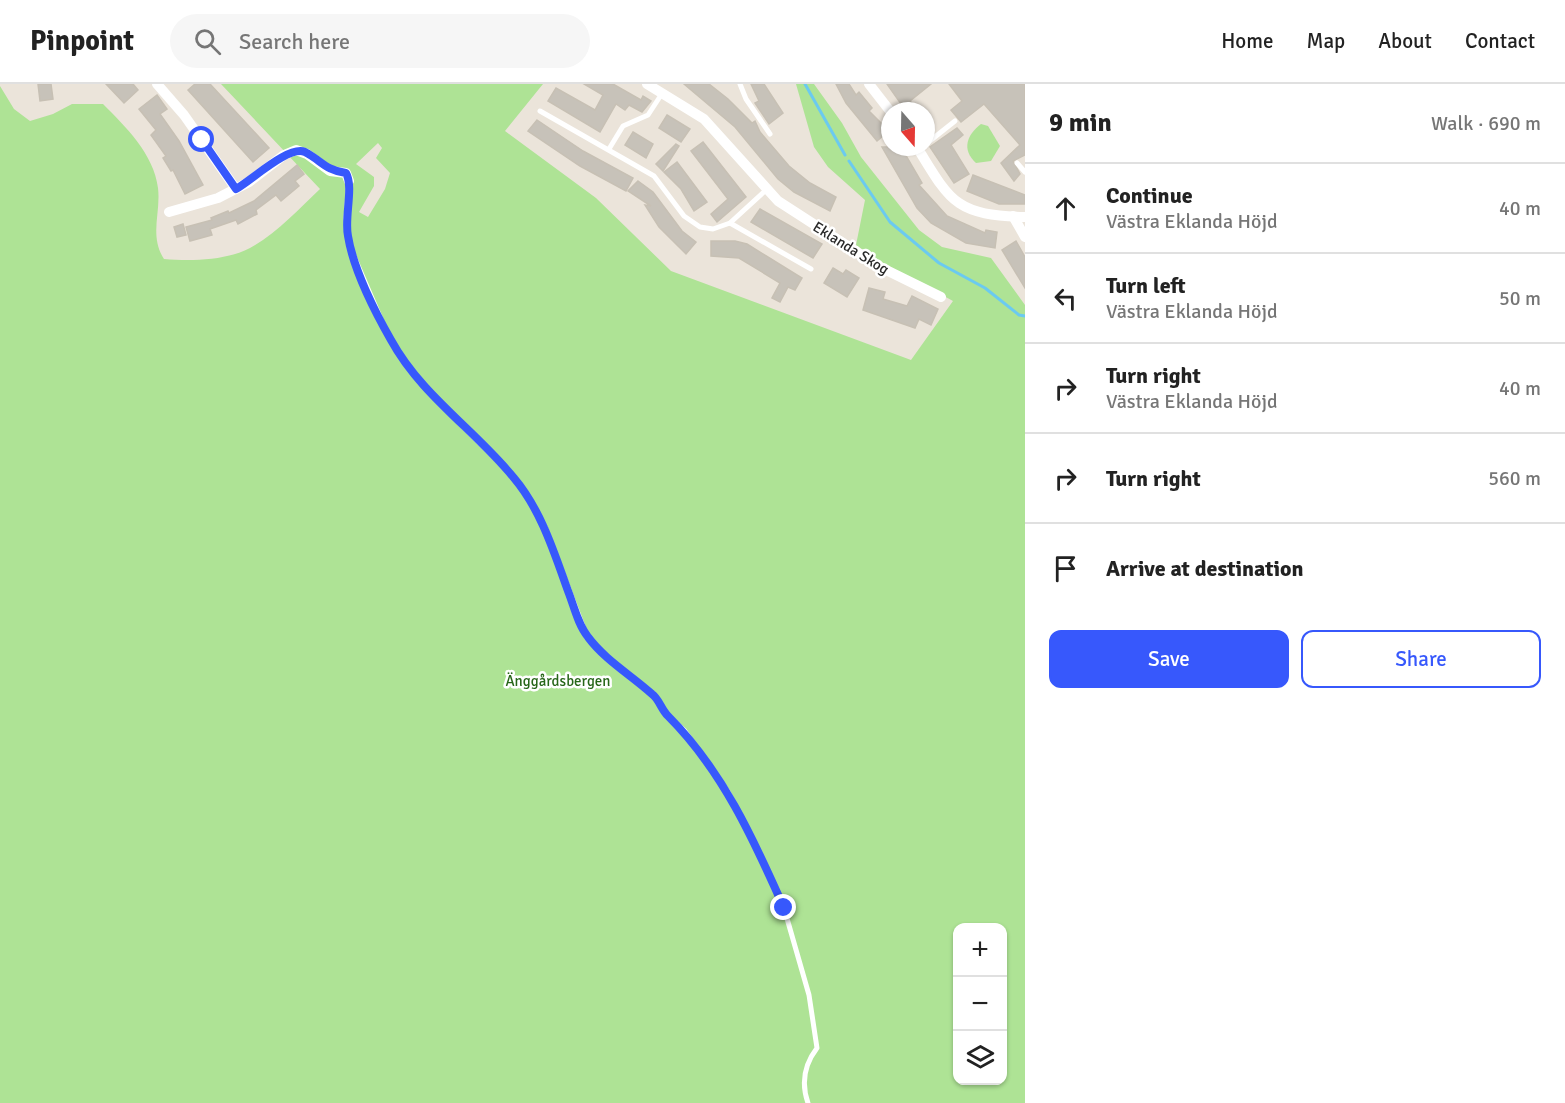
<!DOCTYPE html>
<meta charset="utf-8">
<style>
body{margin:0;font-family:Signika,sans-serif;background:#f6f6f6;color:#222}
.controls{position:absolute;right:18px;bottom:18px;display:grid;overflow:hidden;border-radius:12px;box-shadow:0 2px 4px #0004}
.controls button{width:54px;height:54px;display:grid;place-items:center;padding:0;border:0;border-bottom:2px solid #e0e0e0;background:#fff;color:#222;font:30px sans-serif}
.compass{position:absolute;left:881px;top:18px;width:54px;height:54px;border-radius:50%;background:#fff;box-shadow:0 2px 4px #0004;rotate:160deg}
.stop{position:absolute;width:18px;height:18px;margin:-14px;border:4px solid #3758fc;border-radius:50%;background:#fff}
.stop.end{background:#3758fc;border-color:#fff;box-shadow:0 2px 6px #0008}
.list{margin:0;padding:0;list-style:none}
h2{display:flex;justify-content:space-between;align-items:center;height:78px;margin:0;padding:0 24px;font-size:26px}
h2 small{font-size:20px;font-weight:400;color:#767676}
.list li{display:grid;grid-template-columns:39px 1fr auto;gap:18px;align-items:center;box-sizing:border-box;height:90px;padding:0 24px;border-top:2px solid #e0e0e0}
.list b{display:block;font-size:22px;white-space:nowrap}
.list p{margin:0;font-size:20px;white-space:nowrap;color:#767676}
.list em{font-size:20px;font-style:normal;color:#767676}
.actions{display:flex;gap:12px;padding:18px 24px}
.actions a{flex:1;padding:14px 0;border:2px solid #3758fc;border-radius:12px;text-align:center;font-size:21px;color:#3758fc}
.actions .main{background:#3758fc;color:#fff}
.icon{flex:none;width:33px;height:33px;fill:none;stroke:currentColor;stroke-width:2;stroke-linecap:round;stroke-linejoin:round}
.map{position:relative;flex:none;width:1025px;height:1019px;overflow:hidden}
header{display:flex;align-items:center;gap:36px;box-sizing:border-box;height:84px;padding:0 30px;background:#fff;border-bottom:2px solid #e0e0e0}
header strong{font-size:28px}
nav{display:flex;gap:33px;margin-inline-start:auto;font-size:21px}
.search{width:420px;height:54px;background:#f6f6f6;display:flex;align-items:center;gap:15px;box-sizing:border-box;padding:0 21px;border-radius:33px;color:#767676;font-size:22px}
main{display:flex}
aside{flex:1;background:#fff}
.map>svg:first-child{display:block}
.green{fill:#aee395;fill-rule:evenodd}
.lines{fill:none;stroke-linecap:round;stroke-linejoin:round}
.stream{stroke:#6bcaf0;stroke-width:3}
.building{fill:#c7c2b9;stroke:#c7c0b4;stroke-width:1.5}
.lane{stroke:#fff;stroke-width:5}
.street{stroke:#fff;stroke-width:10}
.route{stroke:#3758fc;stroke-width:8}
.labels{text-anchor:middle;stroke-width:5;stroke-linejoin:round;paint-order:stroke}
.street-label{font-size:15px;fill:#292929;stroke:#fff}
.park-label{font-size:15px;fill:#276619;stroke:#fff}
</style>
<header>
<strong>Pinpoint</strong>
<div class="search"><svg class="icon" aria-label="search" viewBox="0 0 24 24"><circle cx="10" cy="10" r="6"/><path d="M15 15l6 6"/></svg>Search here</div>
<nav><a>Home</a><a>Map</a><a>About</a><a>Contact</a></nav>
</header>
<main>
<div class="map">
<svg width="1025" height="1019" viewBox="0 0 1025 1019">
<rect width="100%" height="100%" fill="#ebe4da"/>
<g class="green">
<path d="M221,0H543L505,47L596,114L671,187L911,276L953,217L876,175L856,161L865,116L828,83L814,63L796,0H814L842,39L861,73L919,146L942,163L991,174L1025,221V1019H0V2L14,25L30,37L53,30L72,20H103C125,42 154,70 158,104C161,129 149,152 164,175C190,177 225,177 250,164C276,150 299,125 320,105ZM378,59L382,64L376,74L390,89L385,105L368,133L359,128L374,102V93L356,80ZM957,844H1002V996H957Z"/>
<path d="M981,40L988,42L1000,62L991,77L976,79C961,65 967,51 981,40Z"/>
</g>
<g class="lines">
<g class="stream">
<polyline points="805,0 845,71"/>
<polyline points="849,77 890,138 939,179 985,204 1019,231 1025,232"/>
</g>
</g>
<g class="building">
<polygon points="38,0 51,0 53,15 40,17"/>
<polygon points="106,0 133,0 138,6 124,19"/>
<polygon points="195,0 210,0 269,64 253,78 188,6"/>
<polygon points="584,0 613,0 641,16 643,12 651,17 642,28 629,21 625,26 616,20 600,48 548,17 556,4 595,26 603,11"/>
<polygon points="684,0 709,0 728,15 752,39 755,37 760,48 789,82 810,99 836,113 830,127 794,108 778,95 735,43"/>
<polygon points="751,0 764,0 783,29 769,40 755,19 759,17"/>
<polygon points="836,0 849,0 856,11 859,8 872,24 869,27 889,47 877,57 846,19"/>
<polygon points="887,0 931,0 910,17 918,27 906,27"/>
<polygon points="949,0 1025,0 1025,71 1013,77 1020,90 1014,97 1001,79 1020,61 984,20 961,38 951,26 962,17"/>
<polygon points="157,11 167,25 160,30 179,57 203,101 185,110 173,86 171,87 163,74 166,72 151,51 156,46 139,25"/>
<polygon points="667,31 690,45 681,58 659,44"/>
<polygon points="537,36 583,67 633,94 626,107 580,82 528,47"/>
<polygon points="957,44 963,51 951,61 969,90 954,99 930,63"/>
<polygon points="633,48 653,60 646,74 625,61"/>
<polygon points="703,58 746,113 717,138 711,130 728,115 691,67"/>
<polygon points="676,60 679,62 663,87 656,80"/>
<polygon points="882,63 901,63 922,99 919,101 947,132 985,149 986,146 997,148 995,164 966,159 931,139 917,124"/>
<polygon points="677,78 707,118 694,127 681,105 664,88"/>
<polygon points="297,81 304,90 295,97 299,102 281,117 276,111 256,126 257,130 238,140 236,136 210,145 212,151 190,157 186,143 212,136 211,134 228,127 229,129 254,117"/>
<polygon points="973,91 1025,111 1025,120 999,120 967,107"/>
<polygon points="638,97 653,108 682,147 696,158 686,170 659,143 645,121 651,122 628,107"/>
<polygon points="760,125 822,160 813,174 751,138"/>
<polygon points="183,140 186,151 177,153 174,143"/>
<polygon points="711,157 735,157 747,160 802,194 795,206 788,203 780,218 772,214 780,199 739,174 711,172"/>
<polygon points="1016,157 1025,173 1025,204 1002,166"/>
<polygon points="833,184 843,190 846,186 859,194 847,213 824,199"/>
<polygon points="869,204 885,208 883,215 907,222 912,212 938,225 931,241 919,235 915,244 863,226"/>
</g>
<g class="lines">
<g class="lane">
<polyline points="740,0 746,15 770,50"/>
<polyline points="540,27 654,92 684,132 700,143 713,145 730,139 811,185"/>
<polyline points="926,60 955,37"/>
<polyline points="609,65 623,42 648,31 663,8"/>
<polyline points="1017,79 1025,88"/>
<path d="M349,97L346,134L350,163L390,256L406,280L439,319L516,395L545,443L587,553L619,584L653,610L665,629L684,646L728,708L762,774L784,824L809,911L817,964C804,981 801,999 808,1019"/>
<polyline points="730,139 766,106"/>
</g>
<g class="street">
<polyline points="157,0 184,31 236,105"/>
<polyline points="647,0 704,35 778,117 880,183 941,213"/>
<polyline points="869,0 890,27"/>
<path d="M917,63C951,119 956,131 1025,133"/>
<polyline points="169,128 218,114 249,98 284,71 296,66 307,70 330,87 346,89 349,97"/>
<polyline points="1013,132 1025,153"/>
</g>
</g>
<g class="lines">
<path class="route" d="M202,56L236,105C252,96 289,61 305,68C322,77 325,86 346,89C354,103 344,134 348,152C353,184 375,228 391,256C421,311 475,346 514,394C541,426 554,468 568,507C574,522 578,541 588,553C605,576 631,591 652,610C659,615 661,625 668,632C722,686 753,754 784,824"/>
</g>
<g class="labels">
<g class="street-label">
<text transform="translate(851 164) rotate(32)" y="5">Eklanda Skog</text>
</g>
<g class="park-label">
<text x="558" y="602">Änggårdsbergen</text>
</g>
</g>
</svg>
<div class="controls">
<button>+</button>
<button>−</button>
<button><svg class="icon" aria-label="layers" viewBox="0 0 24 24"><path d="M12 4l9 5-9 5-9-5zM3 14l9 5 9-5"/></svg></button>
</div>
<svg class="compass" viewBox="-18 -18 36 36"><path d="M0-13l5 13h-10z" fill="#e53935"/><path d="M0 13l5-13h-10z" fill="#767676"/></svg>
<div class="stop" style="left:202px;top:56px"></div>
<div class="stop end" style="left:784px;top:824px"></div>
</div>
<aside>
<h2>9 min<small>Walk · 690 m</small></h2>
<ul class="list">
<li><svg class="icon" aria-label="ahead" viewBox="0 0 24 24"><path d="M12 20V5M6 11l6-6 6 6"/></svg><div><b>Continue</b><p>Västra Eklanda Höjd</p></div><em>40 m</em></li>
<li><svg class="icon" aria-label="left" viewBox="0 0 24 24"><path d="M17 20v-9H6M10 6l-5 5 5 5"/></svg><div><b>Turn left</b><p>Västra Eklanda Höjd</p></div><em>50 m</em></li>
<li><svg class="icon" aria-label="right" viewBox="0 0 24 24"><path d="M7 20v-9h11M14 6l5 5-5 5"/></svg><div><b>Turn right</b><p>Västra Eklanda Höjd</p></div><em>40 m</em></li>
<li><svg class="icon" aria-label="right" viewBox="0 0 24 24"><path d="M7 20v-9h11M14 6l5 5-5 5"/></svg><div><b>Turn right</b></div><em>560 m</em></li>
<li><svg class="icon" aria-label="arrive" viewBox="0 0 24 24"><path d="M6 21V4h12l-3 4 3 4H6"/></svg><div><b>Arrive at destination</b></div></li>
</ul>
<div class="actions"><a class="main">Save</a><a>Share</a></div>
</aside>
</main>
